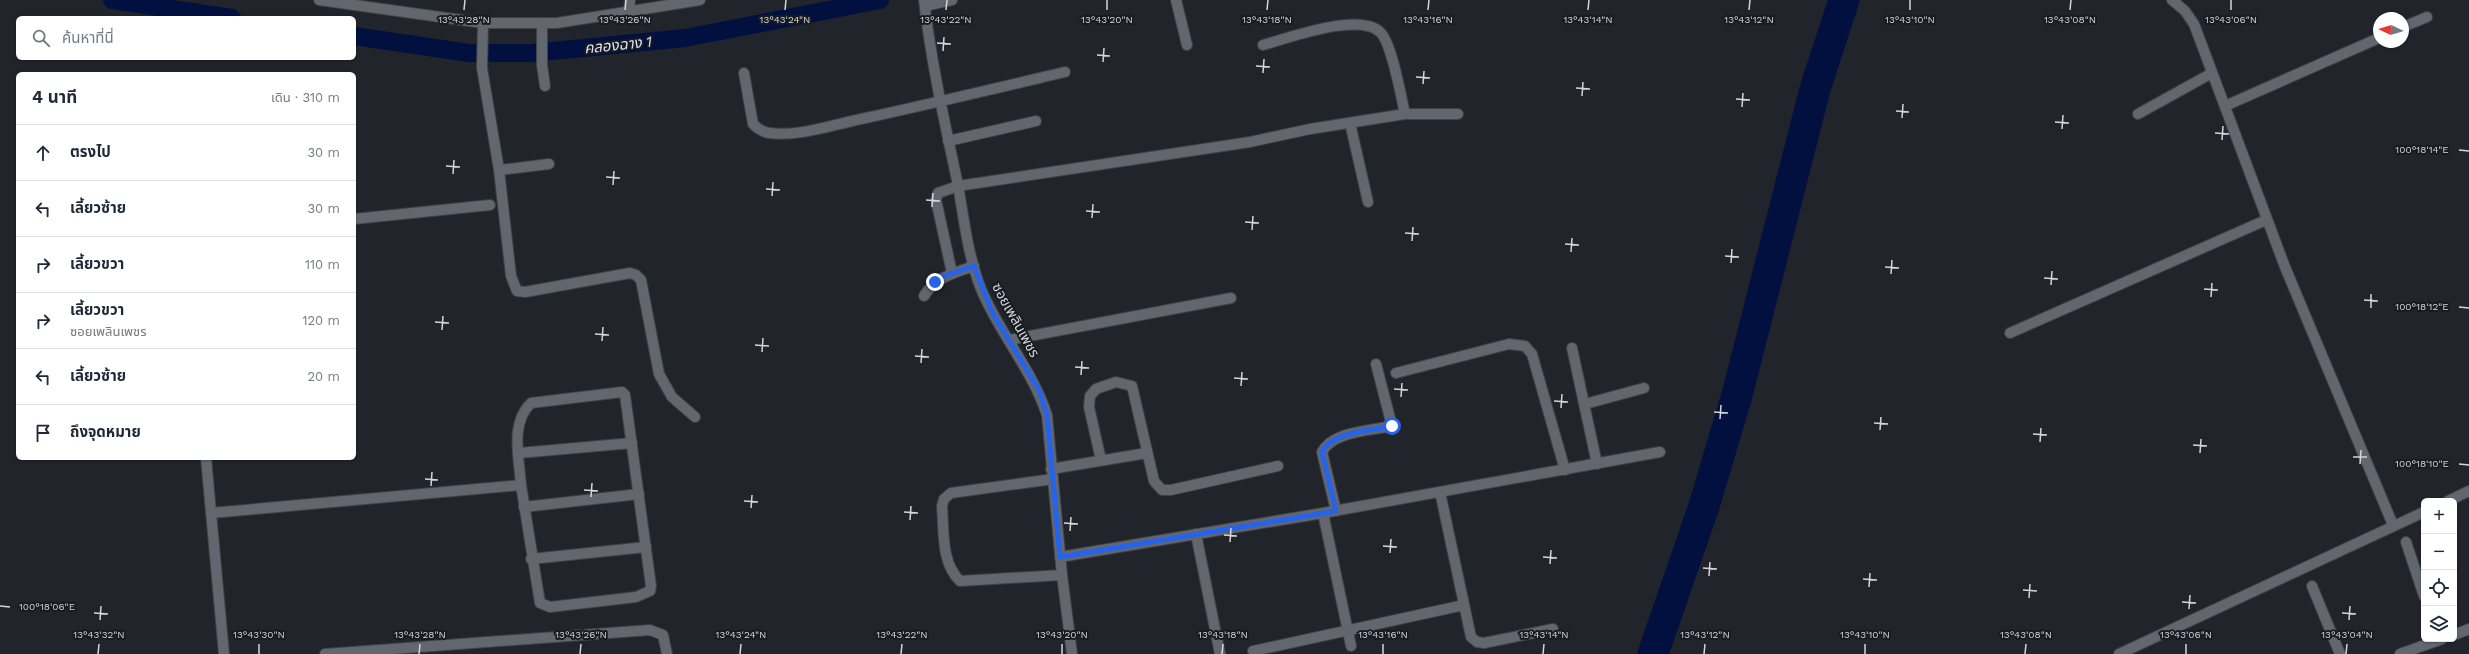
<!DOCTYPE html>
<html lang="th">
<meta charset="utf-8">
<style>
body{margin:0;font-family:"Work Sans","Noto Sans Thai",sans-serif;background:#f6f6f7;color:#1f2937}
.controls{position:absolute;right:12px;bottom:12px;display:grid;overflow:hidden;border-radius:6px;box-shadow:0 1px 3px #0004}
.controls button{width:36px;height:36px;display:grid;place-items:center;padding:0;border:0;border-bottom:1px solid #e0e1e3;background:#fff;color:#1f2937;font:20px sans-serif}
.compass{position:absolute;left:2373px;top:12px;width:36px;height:36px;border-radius:50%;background:#fff;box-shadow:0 1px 3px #0004;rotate:274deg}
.stop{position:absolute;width:12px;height:12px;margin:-9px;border:3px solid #2563eb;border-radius:50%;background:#fff}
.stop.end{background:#2563eb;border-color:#fff;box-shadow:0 1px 4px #0008}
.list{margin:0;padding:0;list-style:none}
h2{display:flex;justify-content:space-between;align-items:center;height:52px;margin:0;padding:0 16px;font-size:17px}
h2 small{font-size:13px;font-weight:400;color:#747a83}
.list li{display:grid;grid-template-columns:26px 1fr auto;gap:12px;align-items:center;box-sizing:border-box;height:56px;padding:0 16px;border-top:1px solid #e0e1e3}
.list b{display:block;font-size:15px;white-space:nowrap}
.list p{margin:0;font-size:13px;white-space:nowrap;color:#747a83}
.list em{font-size:13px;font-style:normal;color:#747a83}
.icon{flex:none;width:22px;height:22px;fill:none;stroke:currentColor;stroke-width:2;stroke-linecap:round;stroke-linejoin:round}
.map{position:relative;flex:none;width:2469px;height:654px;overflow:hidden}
.search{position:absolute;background:#fff;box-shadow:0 1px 3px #0004;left:16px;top:16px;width:340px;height:44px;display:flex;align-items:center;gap:10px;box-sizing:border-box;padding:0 14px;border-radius:6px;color:#747a83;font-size:15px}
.panel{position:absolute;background:#fff;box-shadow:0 1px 3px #0004;left:16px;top:72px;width:340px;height:388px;border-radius:6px}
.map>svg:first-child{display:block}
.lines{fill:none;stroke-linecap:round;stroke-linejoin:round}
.canal{stroke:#021040;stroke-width:18}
.river{stroke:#021040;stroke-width:31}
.minor-casing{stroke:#3f4247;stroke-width:12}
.minor{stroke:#62666e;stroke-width:10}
.route{stroke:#2563eb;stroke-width:5}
.ticks{fill:none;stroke:#d4d6da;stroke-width:1.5}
.labels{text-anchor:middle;stroke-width:4;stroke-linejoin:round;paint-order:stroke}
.street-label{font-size:14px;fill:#d4d6da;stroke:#181b21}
.water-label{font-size:15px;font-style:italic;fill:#dbe4f4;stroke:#181b21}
.ticks-label{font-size:10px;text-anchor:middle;fill:#d4d6da;stroke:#181b21;stroke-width:4;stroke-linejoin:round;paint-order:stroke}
</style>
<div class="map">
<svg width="2469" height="654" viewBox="0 0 2469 654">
<rect width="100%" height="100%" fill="#21252b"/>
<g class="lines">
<g class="canal">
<polyline points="112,0 232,18"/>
<polyline points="354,36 469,53 532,53 685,38 880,0"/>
</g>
<polyline class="river" points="1653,654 1704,506 1737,395 1815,89 1844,0"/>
<defs>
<g id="minor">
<polyline points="319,0 483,23 557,23 700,0"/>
<path d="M924,0C931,62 945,124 958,185C964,220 968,256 981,289C999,333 1032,369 1047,415L1062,575L1072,654"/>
<polyline points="1176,0 1187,45"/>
<polyline points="2172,0 2185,11 2194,24 2285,267 2393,525"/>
<polyline points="925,6 952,0"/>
<polyline points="629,11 630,0"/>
<polyline points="483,23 482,68 499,170 511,276 517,291 525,292 630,273 636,275 641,280 659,374 672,397 695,417"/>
<polyline points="542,23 542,65 545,86"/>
<polyline points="2403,27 2427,17"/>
<path d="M1263,45C1289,38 1361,11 1381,33C1392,45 1401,96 1405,114"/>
<path d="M744,73L753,124C758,129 762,132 769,133C798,137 832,125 861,119C930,104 997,88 1065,72"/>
<polyline points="2225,106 2379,38"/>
<polyline points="2138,114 2212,73"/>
<polyline points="1350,123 1368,202"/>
<polyline points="948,141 1036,121"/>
<polyline points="499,170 549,164"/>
<polyline points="354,219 490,205"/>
<polyline points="952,273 936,200 938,193 958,186 1250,142 1310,129 1405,114 1458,114"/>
<path d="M924,296C936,277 954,273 974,266"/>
<polyline points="2010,333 2266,220"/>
<polyline points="1009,340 1231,298"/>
<polyline points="1572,348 1597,464"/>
<polyline points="1396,373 1509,344 1525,346 1532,354 1565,470"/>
<polyline points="1585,404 1644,388"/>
<polyline points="519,453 632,443"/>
<polyline points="206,458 224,654"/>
<polyline points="1101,460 1089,407 1090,396 1096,389 1116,382 1132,386 1154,481 1162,490 1171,490 1278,466"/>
<polyline points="1051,469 1147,453"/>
<path d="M1053,479L951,493L944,499L942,506C944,531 941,563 960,581L1062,575"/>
<polyline points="1440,492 1471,637 1477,642 1484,643 1553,629"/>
<polyline points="2448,501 2469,491"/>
<polyline points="524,507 639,494"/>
<path d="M1336,511L1322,452C1333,431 1370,431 1392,426L1376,364"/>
<path d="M211,513L521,485L540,603L550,607L636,597L650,591L651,586L625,395L622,392L531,403C510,423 519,458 521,485"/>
<polyline points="1323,513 1351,646"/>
<polyline points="1196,534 1220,654"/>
<polyline points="2406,542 2424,596"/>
<polyline points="1060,557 1323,513 1660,452"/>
<polyline points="531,559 646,547"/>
<polyline points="2312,586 2340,654"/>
<polyline points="2454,635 2469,629"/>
<polyline points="1253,651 1464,605"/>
<polyline points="325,654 650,630 663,635 667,654"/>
<polyline points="2119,654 2424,512"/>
<polyline points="2400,654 2442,639"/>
</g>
</defs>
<use href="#minor" class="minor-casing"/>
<use href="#minor" class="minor"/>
</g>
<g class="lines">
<path class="route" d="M935,282L944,276L974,266L992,312L1039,390L1047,415L1060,557L1336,511L1322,452C1333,431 1371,431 1392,426"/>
</g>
<path class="ticks" d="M464,10L465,0M625,10L626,0M785,10L786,0M946,10L947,0M1107,10V0M1267,10L1268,0M1428,10L1429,0M1588,10L1589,0M1749,10L1750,0M1910,10V0M2070,10L2071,0M2231,10V0M937,43L951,44M943,51L944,37M1097,55L1110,56M1103,62L1104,48M1256,66L1270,67M1263,73L1264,59M1416,77L1430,78M1423,84L1424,71M1576,88L1590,89M1582,96L1583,82M1736,99L1750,100M1742,107L1743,93M1896,111L1909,112M1902,118L1903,104M2055,122L2069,123M2062,129L2063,115M2215,133L2229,134M2222,140L2223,126M2459,150L2469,151M446,166L460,167M453,174L454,160M606,177L620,178M613,185L614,171M766,189L780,190M772,196L773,182M926,200L940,201M932,207L933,193M1086,211L1100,212M1092,218L1093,204M1245,222L1259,223M1252,230L1253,216M1405,233L1419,234M1412,241L1413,227M1565,244L1579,245M1571,252L1572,238M1725,256L1739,257M1731,263L1732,249M1885,267L1899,268M1891,274L1892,260M2044,278L2058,279M2051,285L2052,271M2204,289L2218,290M2211,297L2212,283M2364,300L2378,301M2459,307L2469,308M2371,308V294M435,322L449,323M442,330L443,316M595,334L609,335M602,341L603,327M755,345L769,346M762,352L763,338M915,356L929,357M921,363L922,349M1075,367L1089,368M1081,375L1082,361M1234,378L1248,379M1241,386L1242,372M1394,389L1408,390M1401,397L1402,383M1554,401L1568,402M1561,408L1562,394M1714,412L1728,413M1720,419L1721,405M1874,423L1888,424M1880,430L1881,417M2033,434L2047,435M2040,442L2041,428M2193,445L2207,446M2200,453L2201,439M2353,457H2367M2360,464L2361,450M2459,464L2469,465M425,479L438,480M431,486L432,472M584,490L598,491M591,497L592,483M744,501L758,502M751,508L752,495M904,512L918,513M910,520L911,506M1064,523L1078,524M1070,531L1071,517M1224,535L1237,536M1230,542L1231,528M1383,546L1397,547M1390,553L1391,539M1543,557L1557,558M1550,564L1551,550M1703,568L1717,569M1709,576L1710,562M1863,579L1877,580M1869,587L1870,573M2023,590L2037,591M2029,598L2030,584M2182,602L2196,603M0,606L10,607M2189,609L2190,595M94,613L108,614M2342,613L2356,614M100,620L101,606M2349,620L2350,606M98,654L99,644M259,654V644M419,654L420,644M580,654L581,644M740,654L741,644M901,654L902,644M1062,654V644M1222,654L1223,644M1383,654V644M1543,654L1544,644M1704,654L1705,644M1865,654V644M2025,654L2026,644M2186,654V644M2346,654L2347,644"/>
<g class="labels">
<g class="street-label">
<text transform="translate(1016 320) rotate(61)" y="5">ซอยเพลินเพชร</text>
</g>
<g class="water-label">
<text transform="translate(618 45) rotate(-6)" y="5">คลองฉาง 1</text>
</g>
</g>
<g class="ticks-label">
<text x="464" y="23">13°43'28"N</text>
<text x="625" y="23">13°43'26"N</text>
<text x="785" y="23">13°43'24"N</text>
<text x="946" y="23">13°43'22"N</text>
<text x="1107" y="23">13°43'20"N</text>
<text x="1267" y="23">13°43'18"N</text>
<text x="1428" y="23">13°43'16"N</text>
<text x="1588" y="23">13°43'14"N</text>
<text x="1749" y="23">13°43'12"N</text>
<text x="1910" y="23">13°43'10"N</text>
<text x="2070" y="23">13°43'08"N</text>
<text x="2231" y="23">13°43'06"N</text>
<text x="2422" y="153">100°18'14"E</text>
<text x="2422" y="310">100°18'12"E</text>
<text x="2422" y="467">100°18'10"E</text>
<text x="47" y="610">100°18'06"E</text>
<text x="99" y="638">13°43'32"N</text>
<text x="259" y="638">13°43'30"N</text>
<text x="420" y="638">13°43'28"N</text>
<text x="581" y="638">13°43'26"N</text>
<text x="741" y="638">13°43'24"N</text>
<text x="902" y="638">13°43'22"N</text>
<text x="1062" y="638">13°43'20"N</text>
<text x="1223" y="638">13°43'18"N</text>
<text x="1383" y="638">13°43'16"N</text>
<text x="1544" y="638">13°43'14"N</text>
<text x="1705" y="638">13°43'12"N</text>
<text x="1865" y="638">13°43'10"N</text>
<text x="2026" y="638">13°43'08"N</text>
<text x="2186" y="638">13°43'06"N</text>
<text x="2347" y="638">13°43'04"N</text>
</g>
</svg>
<div class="controls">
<button>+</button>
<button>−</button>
<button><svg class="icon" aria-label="locate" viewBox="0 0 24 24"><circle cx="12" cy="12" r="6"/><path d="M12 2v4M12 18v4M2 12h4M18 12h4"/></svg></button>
<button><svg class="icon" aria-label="layers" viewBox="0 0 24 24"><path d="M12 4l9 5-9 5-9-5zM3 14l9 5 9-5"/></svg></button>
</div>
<svg class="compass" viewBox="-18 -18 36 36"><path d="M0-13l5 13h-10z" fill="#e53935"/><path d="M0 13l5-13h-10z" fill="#747a83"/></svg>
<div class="stop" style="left:1392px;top:426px"></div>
<div class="stop end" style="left:935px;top:282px"></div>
<div class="search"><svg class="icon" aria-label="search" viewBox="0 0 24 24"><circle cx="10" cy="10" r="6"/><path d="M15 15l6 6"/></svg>ค้นหาที่นี่</div>
<section class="panel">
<h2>4 นาที<small>เดิน · 310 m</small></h2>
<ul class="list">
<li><svg class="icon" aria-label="ahead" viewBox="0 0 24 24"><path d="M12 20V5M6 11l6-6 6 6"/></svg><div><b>ตรงไป</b></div><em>30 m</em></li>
<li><svg class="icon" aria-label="left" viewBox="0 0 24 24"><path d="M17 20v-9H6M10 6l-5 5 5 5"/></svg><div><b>เลี้ยวซ้าย</b></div><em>30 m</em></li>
<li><svg class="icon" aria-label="right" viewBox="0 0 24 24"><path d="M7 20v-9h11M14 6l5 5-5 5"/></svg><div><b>เลี้ยวขวา</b></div><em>110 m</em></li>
<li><svg class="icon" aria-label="right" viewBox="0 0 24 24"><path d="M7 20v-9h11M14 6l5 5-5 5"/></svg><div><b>เลี้ยวขวา</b><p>ซอยเพลินเพชร</p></div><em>120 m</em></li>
<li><svg class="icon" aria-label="left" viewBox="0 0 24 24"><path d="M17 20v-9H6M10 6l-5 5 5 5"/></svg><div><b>เลี้ยวซ้าย</b></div><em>20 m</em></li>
<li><svg class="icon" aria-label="arrive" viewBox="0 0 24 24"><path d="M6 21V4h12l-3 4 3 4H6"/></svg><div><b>ถึงจุดหมาย</b></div></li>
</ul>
</section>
</div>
